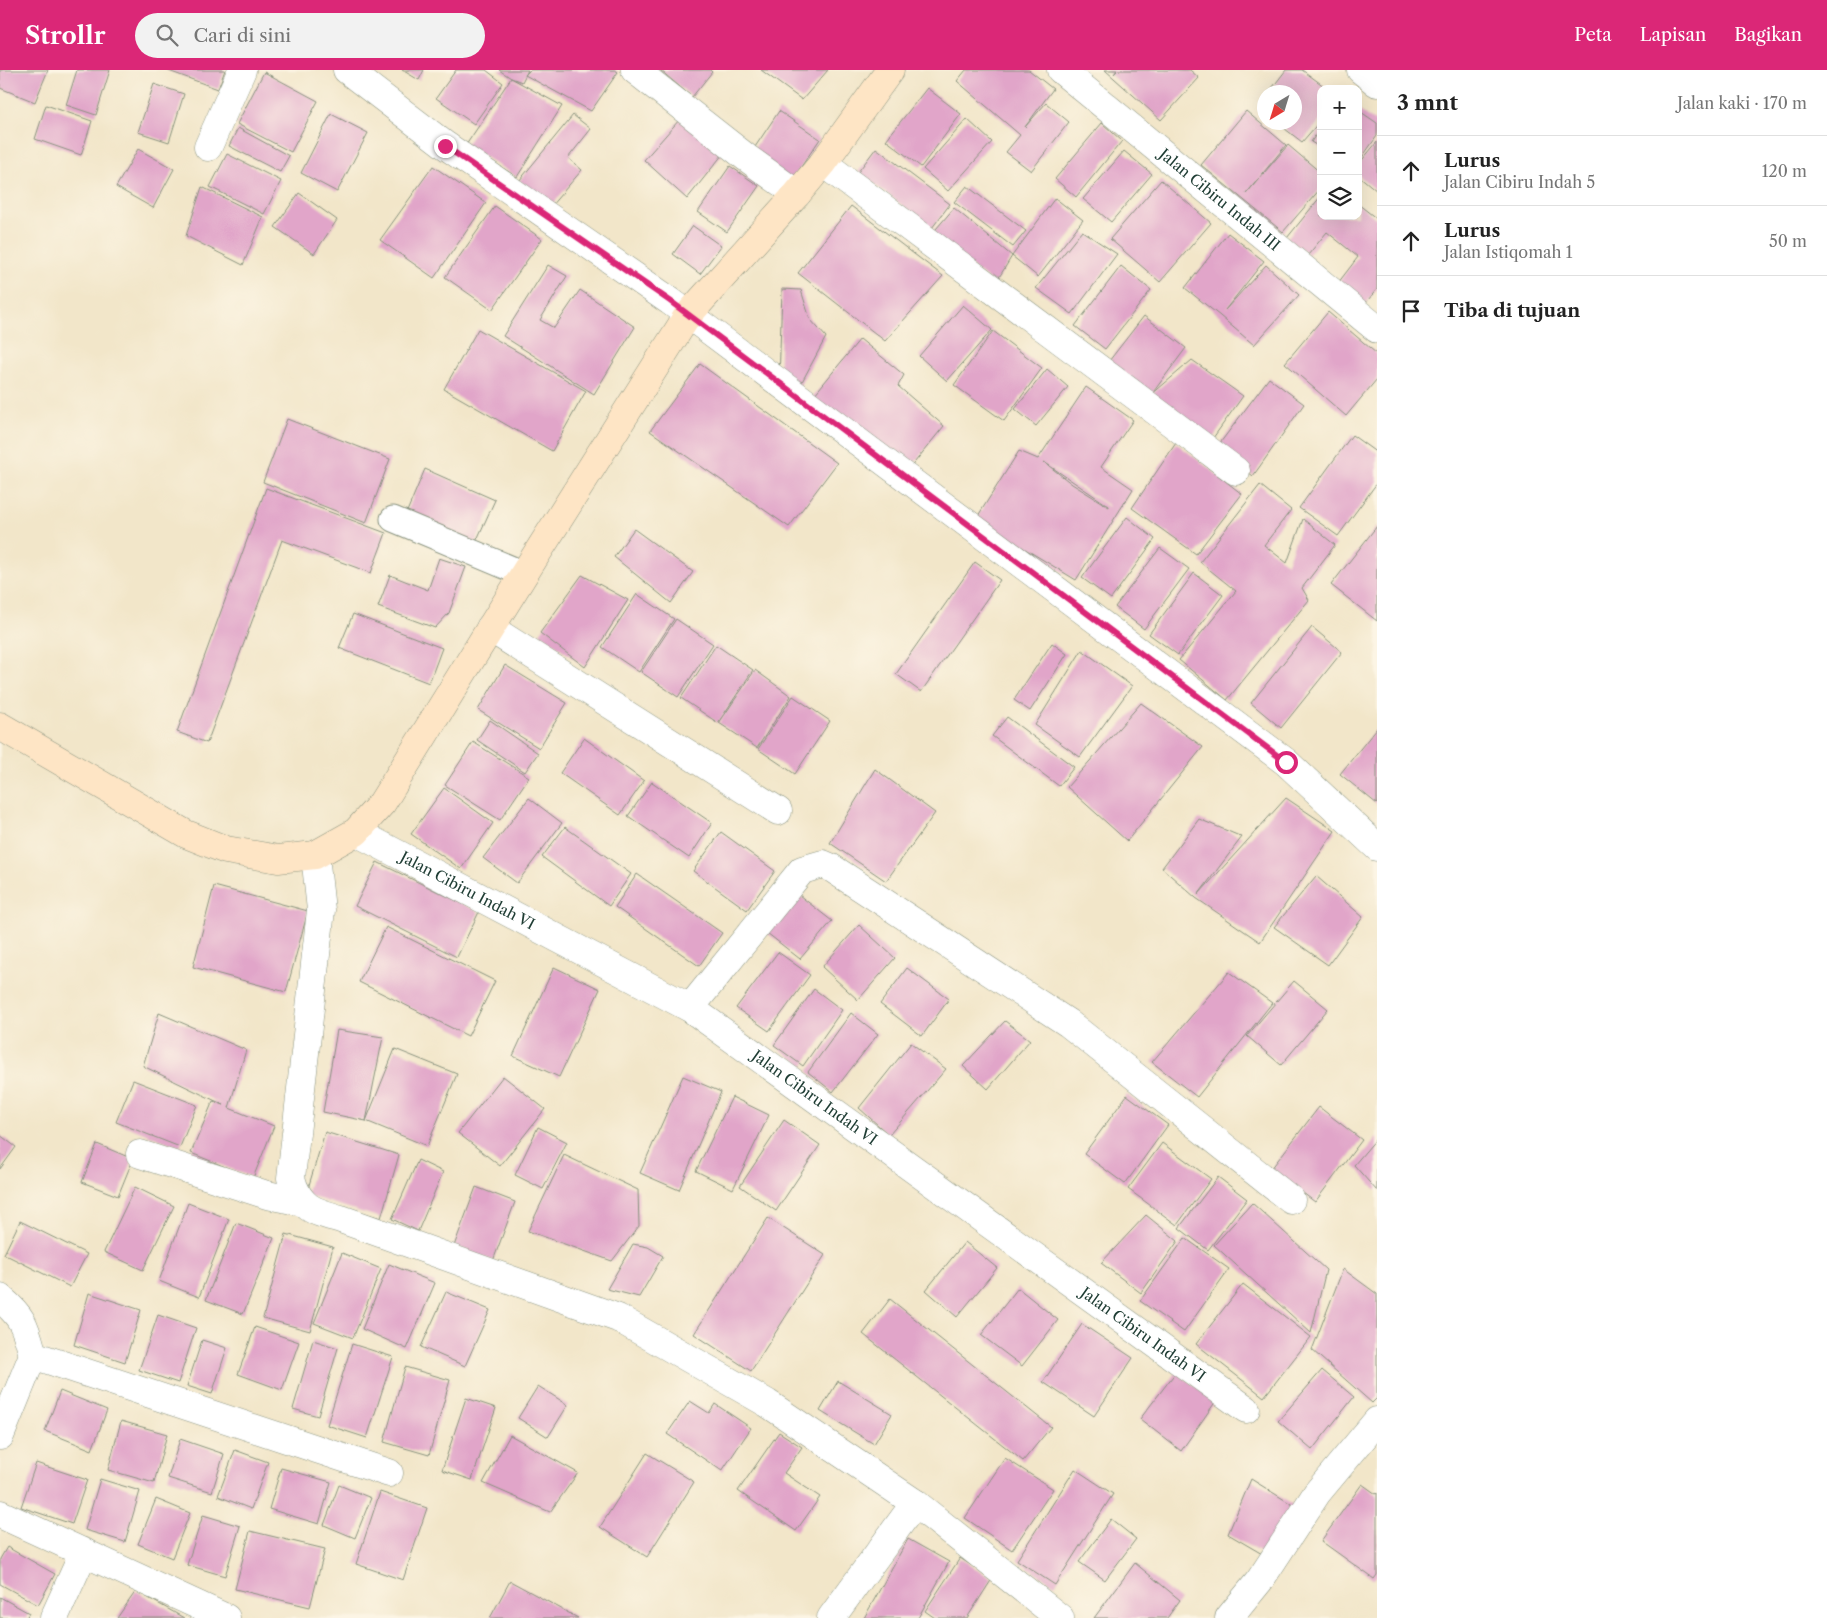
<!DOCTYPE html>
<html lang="id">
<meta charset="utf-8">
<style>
body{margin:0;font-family:"Libre Caslon Text",serif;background:#f2f2f2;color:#222}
.controls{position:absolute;right:15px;top:15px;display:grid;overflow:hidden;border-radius:10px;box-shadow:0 5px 20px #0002}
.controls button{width:45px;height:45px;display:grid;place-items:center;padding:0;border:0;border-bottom:1px solid #e0e0e0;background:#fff;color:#222;font:25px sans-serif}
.compass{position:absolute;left:1257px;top:15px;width:45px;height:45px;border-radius:50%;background:#fff;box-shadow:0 5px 20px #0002;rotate:218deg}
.stop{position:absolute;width:15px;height:15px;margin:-11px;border:4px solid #db2777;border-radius:50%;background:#fff}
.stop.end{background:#db2777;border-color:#fff;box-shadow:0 1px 5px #0008}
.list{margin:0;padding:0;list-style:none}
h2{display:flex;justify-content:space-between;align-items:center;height:65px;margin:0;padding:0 20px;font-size:21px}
h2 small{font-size:16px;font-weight:400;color:#767676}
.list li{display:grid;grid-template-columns:32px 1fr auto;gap:15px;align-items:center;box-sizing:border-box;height:70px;padding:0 20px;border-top:1px solid #e0e0e0}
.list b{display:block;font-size:19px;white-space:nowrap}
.list p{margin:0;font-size:16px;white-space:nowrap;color:#767676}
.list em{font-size:16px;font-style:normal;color:#767676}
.icon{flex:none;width:28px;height:28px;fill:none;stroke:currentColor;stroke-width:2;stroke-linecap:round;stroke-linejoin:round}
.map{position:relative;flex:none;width:1377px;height:1548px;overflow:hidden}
header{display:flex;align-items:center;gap:30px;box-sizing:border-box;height:70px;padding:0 25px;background:#db2777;color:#fff}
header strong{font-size:24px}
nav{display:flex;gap:28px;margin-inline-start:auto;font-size:18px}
.search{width:350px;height:45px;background:#f2f2f2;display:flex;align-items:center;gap:12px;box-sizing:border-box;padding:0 18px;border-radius:28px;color:#767676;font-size:19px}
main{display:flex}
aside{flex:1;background:#fff}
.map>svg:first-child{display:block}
.building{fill:#e1a5c9;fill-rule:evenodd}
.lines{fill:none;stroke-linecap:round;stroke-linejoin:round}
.lane-casing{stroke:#88927e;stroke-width:27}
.street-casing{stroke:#88927e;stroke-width:29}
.secondary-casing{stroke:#88927e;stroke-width:29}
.lane{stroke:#fff;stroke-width:25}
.street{stroke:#fff;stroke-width:28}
.secondary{stroke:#fee5c5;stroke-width:28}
.route{stroke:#db2777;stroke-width:6}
.labels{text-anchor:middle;stroke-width:5;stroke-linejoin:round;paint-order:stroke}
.street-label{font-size:15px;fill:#1f3d34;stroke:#fcf5e5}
</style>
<header>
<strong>Strollr</strong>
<div class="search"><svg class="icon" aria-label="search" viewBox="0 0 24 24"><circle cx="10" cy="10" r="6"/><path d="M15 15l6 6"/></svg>Cari di sini</div>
<nav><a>Peta</a><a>Lapisan</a><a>Bagikan</a></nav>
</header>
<main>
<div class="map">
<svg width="1377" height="1548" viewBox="0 0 1377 1548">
<rect width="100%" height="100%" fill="#fcf5e5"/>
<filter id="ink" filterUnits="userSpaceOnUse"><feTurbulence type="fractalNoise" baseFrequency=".02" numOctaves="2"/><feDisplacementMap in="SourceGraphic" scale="10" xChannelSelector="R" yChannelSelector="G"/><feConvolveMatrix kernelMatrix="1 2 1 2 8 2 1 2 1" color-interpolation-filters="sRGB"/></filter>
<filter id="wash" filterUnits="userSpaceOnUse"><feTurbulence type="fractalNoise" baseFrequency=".0096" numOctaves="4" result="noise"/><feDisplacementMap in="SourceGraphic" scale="20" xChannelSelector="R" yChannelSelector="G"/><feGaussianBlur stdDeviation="1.12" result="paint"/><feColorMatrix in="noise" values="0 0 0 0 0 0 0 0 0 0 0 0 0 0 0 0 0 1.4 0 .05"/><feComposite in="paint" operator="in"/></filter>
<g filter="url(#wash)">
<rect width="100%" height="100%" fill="#f2e6c9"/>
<g id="blocks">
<g class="building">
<polygon points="0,0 48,0 35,32 0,18"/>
<polygon points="77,0 110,0 96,45 66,35"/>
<polygon points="166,0 225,0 218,19"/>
<polygon points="402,0 424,0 419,10"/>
<polygon points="456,0 486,0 503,13 474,54 436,28"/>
<polygon points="499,0 528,0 522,12 511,8 562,36 517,107 466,75 511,8"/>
<polygon points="530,0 615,0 618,2 591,41 525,5"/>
<polygon points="660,0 710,0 712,2 692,27"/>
<polygon points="761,0 828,0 802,30"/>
<polygon points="966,0 1029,0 1053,19 1025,57 1046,33 1069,52 1031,101 1006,82 1020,65 957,11"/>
<polygon points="1105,0 1117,0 1114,4 1118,0 1190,0 1199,8 1161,50"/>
<polygon points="1286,0 1302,0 1328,19 1321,19 1321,50 1302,72 1276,52 1294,52 1294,22 1269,22"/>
<polygon points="264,2 318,31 291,82 237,54"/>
<polygon points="154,14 184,24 169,72 138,62"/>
<polygon points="927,18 961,44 921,97 886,70"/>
<polygon points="46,35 92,51 81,85 35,69"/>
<polygon points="1358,40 1377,53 1377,66 1358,93"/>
<polygon points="779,41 820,69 790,113 749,86"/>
<polygon points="1246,41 1286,75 1246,124 1288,75 1321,103 1321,118 1283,162 1201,95"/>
<polygon points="331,44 368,63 337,122 301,103"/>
<polygon points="573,45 591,59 568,88 582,100 550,137 519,111"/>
<polygon points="680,49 723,84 687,129 644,90"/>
<polygon points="967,49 992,72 948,121 923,99"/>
<polygon points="1102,53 1122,71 1076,127 1055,109"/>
<polygon points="1321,57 1321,78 1311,72"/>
<polygon points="238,58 289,86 280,102 229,76"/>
<polygon points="1377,72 1377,121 1358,105 1358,95"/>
<polygon points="876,78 950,134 932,158 858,102"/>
<polygon points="138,79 174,99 153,138 116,117"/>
<polygon points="1124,81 1152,104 1111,152 1083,129"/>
<polygon points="227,84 281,111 264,144 210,117"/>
<polygon points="433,96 486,133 434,208 380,170"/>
<polygon points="730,96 759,116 727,162 698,142"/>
<polygon points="1161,110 1211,153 1160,212 1110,169"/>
<polygon points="967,116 1026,161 1013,177 954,132"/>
<polygon points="202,117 263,147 243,195 186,166"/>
<polygon points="299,123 337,150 314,184 275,157"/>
<polygon points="1321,126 1321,146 1358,146 1358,134 1377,149 1377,219 1364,235 1338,213 1358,187 1327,162 1308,185 1287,168"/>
<polygon points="1055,128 1083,150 1038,207 1012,186"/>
<polygon points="495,136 542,169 492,240 445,207"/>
<polygon points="851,136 943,206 885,271 798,203"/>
<polygon points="954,138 1012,186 995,214 930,166"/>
<polygon points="693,156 721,176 700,204 673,184"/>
<polygon points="1082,161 1117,184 1072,244 1036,218"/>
<polygon points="1228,163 1264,191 1225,240 1266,195 1299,225 1254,275 1220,246 1185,218"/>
<polygon points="548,195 567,206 540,250 554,258 580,220 635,257 594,324 503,266"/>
<polygon points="1121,196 1151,220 1105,279 1075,256"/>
<polygon points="782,219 801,220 810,249 826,267 797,321 779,312"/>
<polygon points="963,235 992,260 947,311 919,286"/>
<polygon points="1328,242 1377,284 1377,309 1346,346 1285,293"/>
<polygon points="1144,246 1186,278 1151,325 1109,291"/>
<polygon points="478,259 586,321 552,381 444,319"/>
<polygon points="993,261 1042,298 1004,351 954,315"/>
<polygon points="860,269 904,305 898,316 944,356 906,403 810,330"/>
<polygon points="1192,290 1243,326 1213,368 1151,325"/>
<polygon points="700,294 837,393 789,457 650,361"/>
<polygon points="1047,299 1068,317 1036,356 1015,339"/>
<polygon points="1269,308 1304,334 1253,406 1217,377"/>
<path d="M1086,317L1133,350L1101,397L1133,419L1076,510L976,449L1019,381L1038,389ZM1044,392L1109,436V437L1072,414Z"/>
<polygon points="287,349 390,389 366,453 263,412"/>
<polygon points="1352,365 1377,383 1377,413 1338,466 1299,438"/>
<polygon points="1176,373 1242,424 1196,484 1132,438"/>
<polygon points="425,399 495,430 475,474 406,444"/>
<polygon points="1260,415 1291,440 1264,475 1287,493 1303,449 1335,475 1302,518 1309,530 1227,630 1179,590 1236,521 1200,492"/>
<polygon points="266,418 386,463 371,503 282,470 207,673 177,662"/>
<polygon points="1127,447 1155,469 1111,529 1082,508"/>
<polygon points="1377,456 1377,551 1331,515"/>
<polygon points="634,459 693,502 671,533 614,487"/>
<polygon points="1160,478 1189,499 1144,559 1115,537"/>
<polygon points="439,488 466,497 449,543 435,558 378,537 390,505 428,520"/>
<polygon points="975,492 1000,510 921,622 896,604"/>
<polygon points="1194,503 1223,525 1178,585 1149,564"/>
<polygon points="582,505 628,530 585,597 540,563"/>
<polygon points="637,524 674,549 639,602 602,577"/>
<polygon points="353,544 442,578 429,613 339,578"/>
<polygon points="676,549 713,574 678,627 641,602"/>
<polygon points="1312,557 1342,582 1281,658 1251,633"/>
<polygon points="1052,573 1067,584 1030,641 1014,630"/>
<polygon points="716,575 753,600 718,653 681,628"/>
<polygon points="1082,580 1132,616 1080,687 1035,655"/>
<polygon points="505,595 567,633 539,678 478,640"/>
<polygon points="755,600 791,626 757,678 719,653"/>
<polygon points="793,626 830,651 795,704 758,679"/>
<polygon points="1141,633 1203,677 1127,771 1067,717"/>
<polygon points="1007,647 1074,697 1059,716 992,666"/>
<polygon points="490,650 538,683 525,702 477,670"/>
<polygon points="1377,658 1377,734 1340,704"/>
<polygon points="584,668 644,711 620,745 560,703"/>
<polygon points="473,672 529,707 500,750 445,715"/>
<polygon points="875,699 935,743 886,811 830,773"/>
<polygon points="652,712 712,753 689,788 628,746"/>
<polygon points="444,718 493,753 461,799 411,764"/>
<polygon points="529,728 562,753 517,813 483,788"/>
<polygon points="1286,728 1335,761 1260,872 1196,828 1162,798 1199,749 1242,767 1198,825"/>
<polygon points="565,757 631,804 609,836 542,787"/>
<polygon points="721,762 775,801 747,840 693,801"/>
<polygon points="377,792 479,842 457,887 355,836"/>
<polygon points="637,804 722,863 699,896 615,837"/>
<polygon points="1316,806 1363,847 1328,895 1274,857"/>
<polygon points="214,816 308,841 286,922 193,897"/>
<polygon points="799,825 832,851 800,889 767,863"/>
<polygon points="859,855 895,888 858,930 822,897"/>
<polygon points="386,857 495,911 468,966 359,912"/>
<polygon points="778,882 810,905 769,961 736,938"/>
<polygon points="554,897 600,919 559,1007 513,986"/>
<polygon points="907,898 949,929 922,966 880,934"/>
<polygon points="1229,902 1272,933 1197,1027 1152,992"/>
<polygon points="1294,911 1328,939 1281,995 1247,966"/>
<polygon points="814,919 842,940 803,996 774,975"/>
<polygon points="159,943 246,980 229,1038 274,1056 253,1108 191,1083 213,1031 224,1035 143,996"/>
<polygon points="851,943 878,964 833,1022 808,1002"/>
<polygon points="1005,951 1030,970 988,1019 963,996"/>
<polygon points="337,960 383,967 366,1051 323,1042"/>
<polygon points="911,973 946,999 889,1065 859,1038"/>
<polygon points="395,979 457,1004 427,1076 366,1051"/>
<polygon points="503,1006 545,1039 500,1096 458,1063"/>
<polygon points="683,1006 721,1022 679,1120 640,1103"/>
<polygon points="133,1010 197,1035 180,1077 116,1052"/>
<polygon points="1127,1025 1168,1055 1125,1114 1084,1084"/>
<polygon points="732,1027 769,1045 733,1119 696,1101"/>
<polygon points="1319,1037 1362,1070 1315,1132 1271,1099"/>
<polygon points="784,1050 820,1075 776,1141 740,1116"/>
<polygon points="538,1057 567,1072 543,1119 515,1105"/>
<polygon points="325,1062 399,1085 381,1148 306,1125"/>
<polygon points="0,1065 16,1077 0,1099"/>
<polygon points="1377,1068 1377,1121 1354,1095"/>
<polygon points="1162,1073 1211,1109 1177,1155 1128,1119"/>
<polygon points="97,1074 133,1089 118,1126 82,1112"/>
<polygon points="564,1085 638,1120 639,1156 612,1191 528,1161"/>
<polygon points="418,1090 443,1102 418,1161 392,1149"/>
<polygon points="1218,1107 1247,1129 1208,1180 1179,1158"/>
<polygon points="135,1117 174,1136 143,1200 104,1182"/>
<polygon points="476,1117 515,1132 493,1191 454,1176"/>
<polygon points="188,1133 229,1149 199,1227 159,1211"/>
<polygon points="1252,1133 1326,1200 1311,1263 1214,1175"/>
<polygon points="1146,1145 1178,1171 1141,1223 1101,1193"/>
<polygon points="768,1148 825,1185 751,1301 694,1264"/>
<polygon points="20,1151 87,1184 70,1217 4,1184"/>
<polygon points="236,1153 274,1168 243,1244 206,1230"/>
<polygon points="286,1164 333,1177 310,1261 263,1248"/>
<polygon points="1185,1168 1229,1199 1184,1262 1140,1231"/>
<polygon points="965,1172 997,1198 957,1247 926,1220"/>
<polygon points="633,1174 648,1177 663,1186 639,1227 607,1219"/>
<polygon points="342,1183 381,1199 353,1268 314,1253"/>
<polygon points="389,1194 435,1213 407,1279 362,1259"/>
<polygon points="1343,1199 1377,1224 1377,1328 1372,1333 1312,1280"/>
<polygon points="1243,1214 1311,1267 1264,1327 1196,1274"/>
<polygon points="1018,1218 1058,1250 1022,1296 981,1265"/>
<polygon points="446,1222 490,1240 465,1296 421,1277"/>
<polygon points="89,1223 141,1240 125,1292 74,1275"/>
<polygon points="890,1229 1051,1357 1023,1391 863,1264"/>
<polygon points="158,1245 196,1258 178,1313 139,1300"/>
<polygon points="1082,1254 1133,1288 1094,1346 1043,1312"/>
<polygon points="255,1257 299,1272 282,1320 238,1304"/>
<polygon points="202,1270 227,1278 212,1324 187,1316"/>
<polygon points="313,1270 338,1278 318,1346 293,1339"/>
<polygon points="352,1274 393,1287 367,1368 327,1355"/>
<polygon points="405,1297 450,1310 429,1385 384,1372"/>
<polygon points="1322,1300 1354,1327 1312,1380 1278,1351"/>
<polygon points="1176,1302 1216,1331 1181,1381 1140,1349"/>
<polygon points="838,1311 892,1344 874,1374 820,1341"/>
<polygon points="538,1316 568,1335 548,1367 518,1348"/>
<polygon points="60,1321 107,1340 92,1380 45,1361"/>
<polygon points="466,1328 496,1338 472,1410 442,1400"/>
<polygon points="690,1331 709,1343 715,1334 751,1358 722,1401 667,1364"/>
<polygon points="121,1351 167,1364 154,1413 108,1400"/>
<polygon points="779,1362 802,1377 784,1403 820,1427 796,1461 738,1421"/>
<polygon points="510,1365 578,1403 550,1442 483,1413"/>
<polygon points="180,1369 224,1384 212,1422 168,1408"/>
<polygon points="235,1380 268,1392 251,1439 218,1426"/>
<polygon points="647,1383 694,1412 647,1487 600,1457"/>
<polygon points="1005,1388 1053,1419 1012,1480 965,1448"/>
<polygon points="36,1393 87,1410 72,1454 21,1437"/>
<polygon points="281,1398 331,1412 319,1454 269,1439"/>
<polygon points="1075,1399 1113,1424 1055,1515 1017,1490"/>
<polygon points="100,1409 140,1421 125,1472 85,1460"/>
<polygon points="1251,1409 1296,1437 1269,1488 1228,1464"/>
<polygon points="1362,1414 1376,1424 1377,1423 1377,1505 1374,1509 1321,1471"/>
<polygon points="339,1415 371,1428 355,1468 324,1455"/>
<polygon points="380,1422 427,1438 403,1510 356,1494"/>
<polygon points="156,1429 190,1443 172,1488 138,1474"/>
<polygon points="203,1445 240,1456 225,1506 187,1495"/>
<polygon points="1111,1449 1136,1469 1105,1510 1079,1492"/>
<polygon points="250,1461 325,1479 310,1537 235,1519"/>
<polygon points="908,1469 949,1492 918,1548 864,1548"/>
<polygon points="7,1477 55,1504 38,1535 0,1514 0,1489"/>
<polygon points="960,1488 992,1509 967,1548 935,1548 925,1541"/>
<polygon points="1135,1493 1180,1530 1167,1548 1094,1548"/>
<polygon points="510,1511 578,1548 490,1548"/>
<polygon points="136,1521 184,1548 117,1548"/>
<polygon points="0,1527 29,1543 26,1548 0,1548"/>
</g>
</g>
</g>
<g filter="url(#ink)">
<use href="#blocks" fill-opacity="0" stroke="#88927e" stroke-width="1"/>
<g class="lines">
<defs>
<polyline id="lane" points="393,449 524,504"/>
<g id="street">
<polyline points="347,0 445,75 670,231 1286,692 1377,777"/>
<polyline points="635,0 747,88 797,124"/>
<path id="s1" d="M1061,0L1377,259"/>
<polyline points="1361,0 1377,13"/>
<polyline points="208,77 242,0"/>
<polyline points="823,93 1236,401"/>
<polyline points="490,558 778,741"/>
<path id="s2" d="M356,762L690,938L1246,1339"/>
<path d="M315,785L321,840L291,1108C299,1138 314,1142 341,1149L618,1248L767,1333L915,1433L1060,1548"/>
<polyline points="690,938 802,800 823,794 830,797 1068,953 1291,1130"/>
<polyline points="140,1084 267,1125 303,1132"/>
<path d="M0,1228C24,1248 25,1256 33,1285L389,1403"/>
<polyline points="0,1366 33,1285"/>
<polyline points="0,1444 226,1548"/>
<polyline points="54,1548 84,1482"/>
<polyline points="831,1548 915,1433"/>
<polyline points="1229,1548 1260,1510 1317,1423 1377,1351"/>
</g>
<polyline id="secondary" points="0,656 186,764 226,780 278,789 315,785 356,762 382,733 524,504 688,245 797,124 823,93 890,0"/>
</defs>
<use href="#lane" class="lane-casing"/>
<use href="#street" class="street-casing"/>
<use href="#secondary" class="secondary-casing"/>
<use href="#lane" class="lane"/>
<use href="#street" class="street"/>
<use href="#secondary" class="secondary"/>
</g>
</g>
<g class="lines" filter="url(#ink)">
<polyline class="route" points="445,76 670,231 1286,692"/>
</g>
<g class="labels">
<g class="street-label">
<text dy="5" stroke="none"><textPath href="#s1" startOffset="205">Jalan Cibiru Indah III</textPath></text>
<text dy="5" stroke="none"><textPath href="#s2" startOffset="126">Jalan Cibiru Indah VI</textPath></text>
<text dy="5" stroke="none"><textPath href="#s2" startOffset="531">Jalan Cibiru Indah VI</textPath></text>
<text dy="5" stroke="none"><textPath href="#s2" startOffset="936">Jalan Cibiru Indah VI</textPath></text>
</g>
</g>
</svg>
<div class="controls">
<button>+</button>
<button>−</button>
<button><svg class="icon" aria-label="layers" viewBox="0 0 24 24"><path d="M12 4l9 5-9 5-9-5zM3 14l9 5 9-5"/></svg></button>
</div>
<svg class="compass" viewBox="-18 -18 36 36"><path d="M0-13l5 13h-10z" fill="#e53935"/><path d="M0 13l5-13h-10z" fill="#767676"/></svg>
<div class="stop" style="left:1286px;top:692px"></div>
<div class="stop end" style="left:445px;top:76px"></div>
</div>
<aside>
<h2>3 mnt<small>Jalan kaki · 170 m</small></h2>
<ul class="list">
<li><svg class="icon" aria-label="ahead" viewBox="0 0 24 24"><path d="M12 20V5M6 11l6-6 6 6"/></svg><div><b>Lurus</b><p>Jalan Cibiru Indah 5</p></div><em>120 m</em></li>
<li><svg class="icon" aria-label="ahead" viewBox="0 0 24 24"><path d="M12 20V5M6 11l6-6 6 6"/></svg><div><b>Lurus</b><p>Jalan Istiqomah 1</p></div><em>50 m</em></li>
<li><svg class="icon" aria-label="arrive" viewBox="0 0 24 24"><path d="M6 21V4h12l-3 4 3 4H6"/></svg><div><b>Tiba di tujuan</b></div></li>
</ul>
</aside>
</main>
